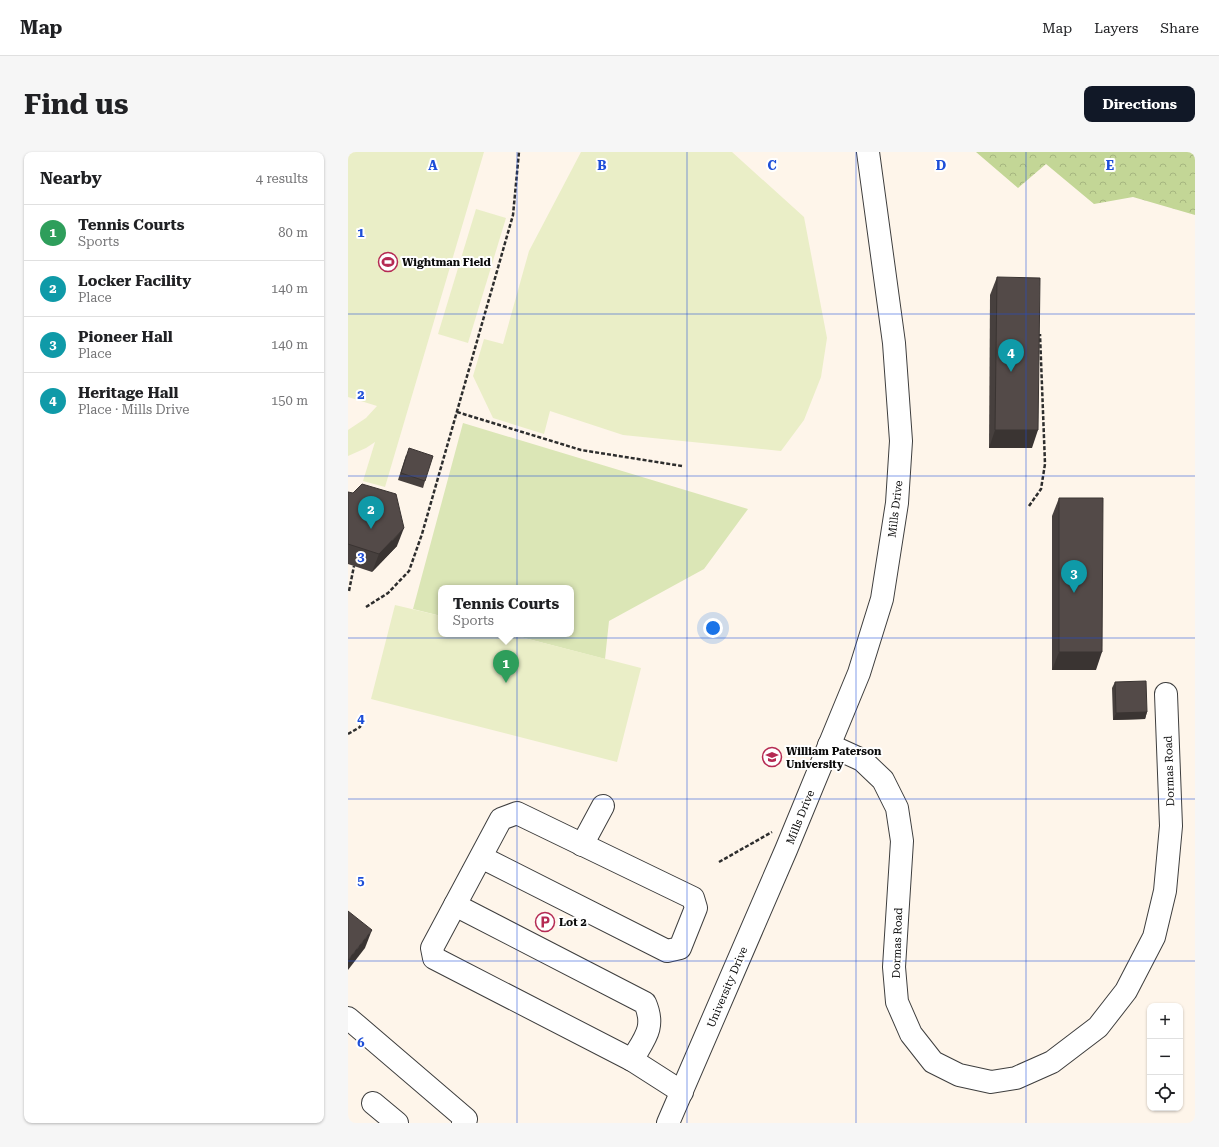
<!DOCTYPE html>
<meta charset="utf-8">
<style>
body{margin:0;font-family:"Roboto Serif",serif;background:#f6f6f6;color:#202124}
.controls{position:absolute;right:12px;bottom:12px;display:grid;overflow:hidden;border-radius:8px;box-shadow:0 1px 3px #0004}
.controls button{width:36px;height:36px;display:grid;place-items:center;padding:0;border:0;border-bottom:1px solid #e0e0e0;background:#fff;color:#202124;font:20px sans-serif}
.you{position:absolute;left:365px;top:476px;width:14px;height:14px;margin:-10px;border:3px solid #fff;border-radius:50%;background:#1a73e8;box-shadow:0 0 0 6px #1a73e833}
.badge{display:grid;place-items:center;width:26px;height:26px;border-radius:50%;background:#111827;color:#fff;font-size:13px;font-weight:700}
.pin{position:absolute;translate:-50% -33px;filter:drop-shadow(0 1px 2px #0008)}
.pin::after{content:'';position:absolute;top:21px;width:14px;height:12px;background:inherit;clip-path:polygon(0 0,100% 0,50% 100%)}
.popup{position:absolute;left:90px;top:433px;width:136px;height:52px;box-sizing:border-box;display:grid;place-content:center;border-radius:8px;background:#fff;filter:drop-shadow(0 1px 3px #0005);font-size:13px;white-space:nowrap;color:#757577}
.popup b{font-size:15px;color:#202124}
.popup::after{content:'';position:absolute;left:50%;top:100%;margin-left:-8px;border:8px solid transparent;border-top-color:#fff}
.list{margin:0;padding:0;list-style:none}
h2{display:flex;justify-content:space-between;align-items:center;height:52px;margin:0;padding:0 16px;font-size:17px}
h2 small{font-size:13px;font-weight:400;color:#757577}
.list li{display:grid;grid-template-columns:26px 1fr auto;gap:12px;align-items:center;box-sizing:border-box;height:56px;padding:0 16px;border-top:1px solid #e0e0e0}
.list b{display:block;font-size:15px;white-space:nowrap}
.list p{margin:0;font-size:13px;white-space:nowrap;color:#757577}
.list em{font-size:13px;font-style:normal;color:#757577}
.icon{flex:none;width:22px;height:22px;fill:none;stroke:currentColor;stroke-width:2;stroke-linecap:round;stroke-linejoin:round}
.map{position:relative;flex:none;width:847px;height:971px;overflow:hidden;border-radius:8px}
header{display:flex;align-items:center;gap:24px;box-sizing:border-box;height:56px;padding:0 20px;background:#fff;border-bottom:1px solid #e0e0e0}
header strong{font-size:19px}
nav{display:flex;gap:22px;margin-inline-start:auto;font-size:14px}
.intro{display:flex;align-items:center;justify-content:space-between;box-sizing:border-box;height:96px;padding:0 24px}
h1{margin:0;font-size:28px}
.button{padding:10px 18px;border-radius:8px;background:#111827;color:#fff;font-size:14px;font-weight:700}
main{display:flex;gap:24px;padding:0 24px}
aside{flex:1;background:#fff;border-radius:8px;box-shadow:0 1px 3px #0004}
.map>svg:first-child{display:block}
.grass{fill:#dbe6b6}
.forest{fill:url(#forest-crowns)}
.pitch{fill:#eaeec7}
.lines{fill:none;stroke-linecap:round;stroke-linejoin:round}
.minor-casing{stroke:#3e3e3e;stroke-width:24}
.path{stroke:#2d2d2d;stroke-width:2.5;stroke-dasharray:4 2;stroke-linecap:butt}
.minor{stroke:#fff;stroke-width:22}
.wall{fill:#47403e}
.shaded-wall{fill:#3a3432}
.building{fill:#534a48;stroke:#3a3432}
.grid{fill:none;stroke:#1d4ed8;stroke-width:1;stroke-opacity:0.55}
.labels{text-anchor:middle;stroke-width:4;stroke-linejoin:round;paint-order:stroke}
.poi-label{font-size:11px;font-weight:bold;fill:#0b0b0b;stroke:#fff;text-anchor:start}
.street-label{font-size:11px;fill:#0b0b0b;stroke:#fff}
.grid-label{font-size:13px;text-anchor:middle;font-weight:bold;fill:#1d4ed8;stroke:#fff;stroke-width:4;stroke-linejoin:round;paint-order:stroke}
</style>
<header>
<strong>Map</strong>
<nav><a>Map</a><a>Layers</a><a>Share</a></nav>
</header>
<div class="intro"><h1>Find us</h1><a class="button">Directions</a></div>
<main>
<aside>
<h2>Nearby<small>4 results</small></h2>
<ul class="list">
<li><span class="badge" style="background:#2e9e5b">1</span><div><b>Tennis Courts</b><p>Sports</p></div><em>80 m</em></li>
<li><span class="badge" style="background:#0f9aa8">2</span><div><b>Locker Facility</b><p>Place</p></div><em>140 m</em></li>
<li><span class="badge" style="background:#0f9aa8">3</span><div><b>Pioneer Hall</b><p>Place</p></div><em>140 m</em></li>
<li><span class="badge" style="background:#0f9aa8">4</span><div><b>Heritage Hall</b><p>Place · Mills Drive</p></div><em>150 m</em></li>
</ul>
</aside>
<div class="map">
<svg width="847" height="971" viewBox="0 0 847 971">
<defs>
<pattern id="forest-crowns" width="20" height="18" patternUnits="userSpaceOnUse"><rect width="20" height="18" fill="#c3d696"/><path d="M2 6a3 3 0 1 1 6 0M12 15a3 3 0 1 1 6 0" fill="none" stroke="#a6b680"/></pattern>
</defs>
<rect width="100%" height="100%" fill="#fef5ea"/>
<polygon class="grass" points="115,271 400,357 356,417 261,469 257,507 161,482 223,482 223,436 93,436 93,464 65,457"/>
<polygon class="forest" points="628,0 847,0 847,63 785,45 746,52 698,12 670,36"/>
<g class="pitch">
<polygon points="0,0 136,0 37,335 15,329 27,290 18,296 0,304 0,278 18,266 29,254 0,245"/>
<polygon points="233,0 384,0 456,65 479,186 473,225 456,268 433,299 275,283 202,259 196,282 145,266 125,224 136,187 155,192 181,99"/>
<polygon points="128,57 158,66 120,191 90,182"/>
<polygon points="47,453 93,464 93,482 161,482 293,516 269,610 23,547"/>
</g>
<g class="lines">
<defs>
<g id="minor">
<polyline points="481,593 514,608 535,628 549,656 554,689 546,815 549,850 563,882 585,910 611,923 643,930 668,926 704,910 750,875 778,839 806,785 817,739 823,674 818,542"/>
<polyline points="234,693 255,654"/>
<path d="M133,705L319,799L332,796L348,756L345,746L169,661L153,667C130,710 107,753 84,796L86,806L284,908L334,940"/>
<path d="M107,753L297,851C308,876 296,887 284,908"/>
<polyline points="0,866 118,967 115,971"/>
<polyline points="25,951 49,971"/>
<polyline points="320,971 438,698 511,521 534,447 549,351 553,289 546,191 520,0"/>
</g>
</defs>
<use href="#minor" class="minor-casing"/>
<g class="path">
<polyline points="109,260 233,298 334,314"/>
<polyline points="681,354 693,337 697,312 692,182"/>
<polyline points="1,439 6,414"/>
<polyline points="18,455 40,441 61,419 74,382 165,63 171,0"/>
<polyline points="0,582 12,575 15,563"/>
<polyline points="371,710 424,680"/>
</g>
<use href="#minor" class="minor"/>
</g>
<g class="wall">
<polygon points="649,125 684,296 641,296 642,143"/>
<polygon points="58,303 77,329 75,336 50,328"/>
<polygon points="0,340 49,394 24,420 0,412"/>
<polygon points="711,346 748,518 704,518 704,364"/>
<polygon points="767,530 799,560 797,567 765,568 764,536"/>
</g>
<g class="shaded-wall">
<polygon points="647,278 690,278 684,296 641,296"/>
<polygon points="56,376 49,394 24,420 31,402"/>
<polygon points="711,500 754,500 748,518 704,518"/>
<polygon points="799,560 797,567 765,568 768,561"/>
<polygon points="24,778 17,796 0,818 0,808"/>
</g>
<g class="building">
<polygon points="649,125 692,126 690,278 647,278"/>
<polygon points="61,296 85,304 77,329 53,321"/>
<polygon points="14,332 48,342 56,376 31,402 0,392 0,340 5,341"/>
<polygon points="711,346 755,346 754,500 711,500"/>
<polygon points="798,529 799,560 768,561 767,530"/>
<polygon points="0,759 24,778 0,808"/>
</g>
<path class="grid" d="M169,0V971M339,0V971M508,0V971M678,0V971M0,162H847M0,324H847M0,486H847M0,647H847M0,809H847"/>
<defs>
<symbol id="stadium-ring" viewBox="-11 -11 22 22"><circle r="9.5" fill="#fff" stroke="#b52a53" stroke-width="1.5"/><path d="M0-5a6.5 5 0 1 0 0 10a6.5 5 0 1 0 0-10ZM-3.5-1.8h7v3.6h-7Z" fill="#b52a53"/></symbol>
<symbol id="university-ring" viewBox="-11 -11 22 22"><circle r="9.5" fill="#fff" stroke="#b52a53" stroke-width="1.5"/><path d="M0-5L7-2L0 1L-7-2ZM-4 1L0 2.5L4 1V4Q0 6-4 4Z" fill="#b52a53"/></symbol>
<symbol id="parking-ring" viewBox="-11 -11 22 22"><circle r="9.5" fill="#fff" stroke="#b52a53" stroke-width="1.5"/><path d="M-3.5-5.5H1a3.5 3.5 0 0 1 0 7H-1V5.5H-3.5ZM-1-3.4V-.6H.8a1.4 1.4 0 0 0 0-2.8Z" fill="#b52a53"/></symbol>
</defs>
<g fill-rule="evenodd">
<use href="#stadium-ring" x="29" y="99" width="22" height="22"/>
<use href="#university-ring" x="413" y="594" width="22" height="22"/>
<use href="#parking-ring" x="186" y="759" width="22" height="22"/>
</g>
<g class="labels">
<g class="poi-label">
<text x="54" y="114">Wightman Field</text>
<text x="438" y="603">William Paterson<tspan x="438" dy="13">University</tspan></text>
<text x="211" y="774">Lot 2</text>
</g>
<g class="street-label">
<text transform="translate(547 357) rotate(-83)" y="4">Mills Drive</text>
<text transform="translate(821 619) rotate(-92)" y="4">Dormas Road</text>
<text transform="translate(452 665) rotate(-68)" y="4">Mills Drive</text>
<text transform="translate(549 791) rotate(-88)" y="4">Dormas Road</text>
<text transform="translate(379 835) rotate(-67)" y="4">University Drive</text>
</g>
</g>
<g class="grid-label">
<text x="85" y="18">A</text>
<text x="254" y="18">B</text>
<text x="424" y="18">C</text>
<text x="593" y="18">D</text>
<text x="762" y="18">E</text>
<text x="13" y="85">1</text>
<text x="13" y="247">2</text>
<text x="13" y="409">3</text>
<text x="13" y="571">4</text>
<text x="13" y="733">5</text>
<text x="13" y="895">6</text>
</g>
</svg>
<div class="controls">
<button>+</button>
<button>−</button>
<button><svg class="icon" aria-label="locate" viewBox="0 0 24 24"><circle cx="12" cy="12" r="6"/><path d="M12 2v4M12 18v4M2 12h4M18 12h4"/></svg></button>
</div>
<div class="you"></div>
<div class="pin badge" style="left:158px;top:531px;background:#2e9e5b">1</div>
<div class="popup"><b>Tennis Courts</b>Sports</div>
<div class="pin badge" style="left:23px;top:377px;background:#0f9aa8">2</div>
<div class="pin badge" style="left:726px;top:441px;background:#0f9aa8">3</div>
<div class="pin badge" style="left:663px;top:220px;background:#0f9aa8">4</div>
</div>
</main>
